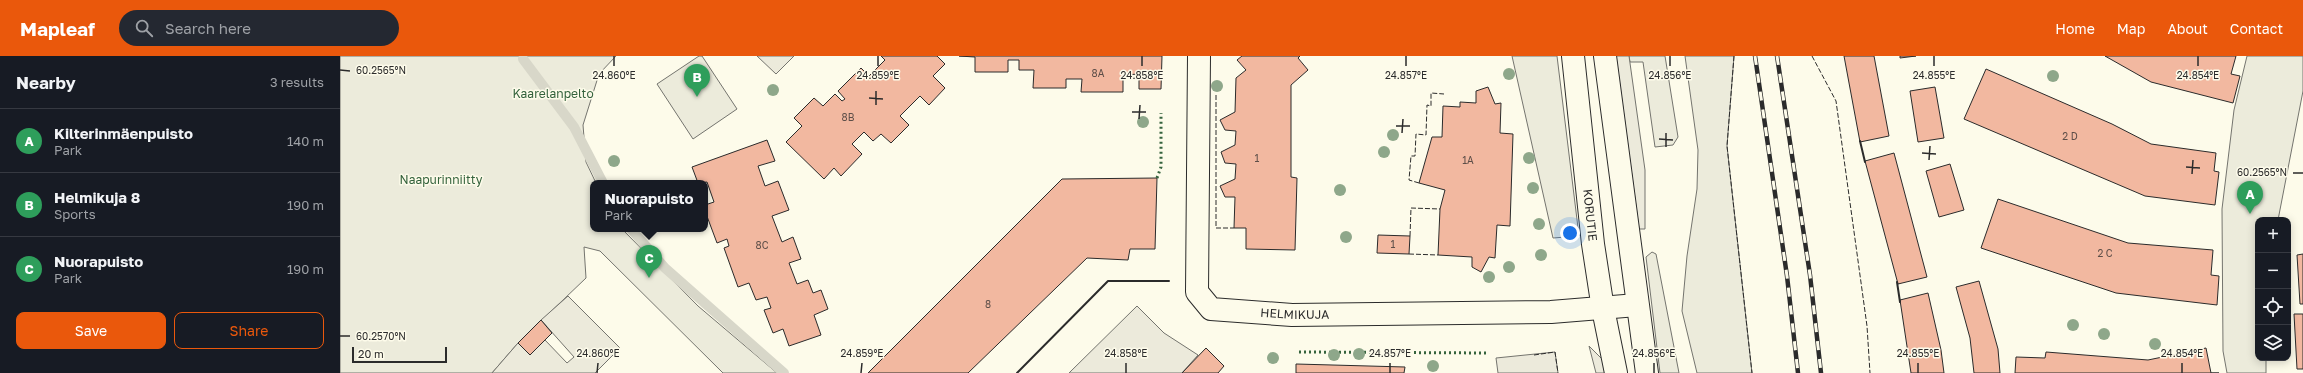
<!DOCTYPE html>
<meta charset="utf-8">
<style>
body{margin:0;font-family:"Golos Text",sans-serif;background:#242831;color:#f1f3f6}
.controls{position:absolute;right:12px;bottom:12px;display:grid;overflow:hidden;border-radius:8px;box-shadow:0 2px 10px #0003}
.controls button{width:36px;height:36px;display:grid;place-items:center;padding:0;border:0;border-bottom:1px solid #363941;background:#171b24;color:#f1f3f6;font:20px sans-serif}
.scale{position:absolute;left:12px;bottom:10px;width:95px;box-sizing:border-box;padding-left:4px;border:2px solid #2b2b2b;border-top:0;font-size:11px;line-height:14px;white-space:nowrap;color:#2b2b2b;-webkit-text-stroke:3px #fdfbea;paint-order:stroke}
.you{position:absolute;left:1230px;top:177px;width:14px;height:14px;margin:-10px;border:3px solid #fff;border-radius:50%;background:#1a73e8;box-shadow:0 0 0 6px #1a73e833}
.badge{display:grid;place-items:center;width:26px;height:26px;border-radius:50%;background:#ea580c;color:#fff;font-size:13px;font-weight:700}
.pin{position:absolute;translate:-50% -33px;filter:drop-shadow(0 1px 2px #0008)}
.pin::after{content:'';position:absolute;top:21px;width:14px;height:12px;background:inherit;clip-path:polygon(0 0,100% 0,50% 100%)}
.popup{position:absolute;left:250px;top:124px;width:118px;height:52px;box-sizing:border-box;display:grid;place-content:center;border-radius:8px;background:#171b24;filter:drop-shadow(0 1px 3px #0005);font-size:13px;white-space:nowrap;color:#9ea1a6}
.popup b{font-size:15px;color:#f1f3f6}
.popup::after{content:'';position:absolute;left:50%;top:100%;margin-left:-8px;border:8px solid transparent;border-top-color:#171b24}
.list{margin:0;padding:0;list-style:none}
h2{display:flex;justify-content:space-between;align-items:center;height:52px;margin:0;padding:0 16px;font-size:17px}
h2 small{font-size:13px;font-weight:400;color:#9ea1a6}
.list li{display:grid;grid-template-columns:26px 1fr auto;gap:12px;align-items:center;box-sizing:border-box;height:64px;padding:0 16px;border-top:1px solid #363941}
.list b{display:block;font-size:15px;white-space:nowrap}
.list p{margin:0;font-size:13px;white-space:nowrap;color:#9ea1a6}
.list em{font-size:13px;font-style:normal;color:#9ea1a6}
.actions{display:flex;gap:8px;padding:12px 16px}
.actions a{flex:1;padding:9px 0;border:1px solid #ea580c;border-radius:8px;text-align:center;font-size:14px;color:#ea580c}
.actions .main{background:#ea580c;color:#fff}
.icon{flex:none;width:22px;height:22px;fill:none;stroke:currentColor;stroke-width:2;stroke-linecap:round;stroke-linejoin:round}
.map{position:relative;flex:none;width:1963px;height:317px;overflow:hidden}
header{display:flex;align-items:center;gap:24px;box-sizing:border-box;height:56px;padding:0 20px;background:#ea580c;color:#fff}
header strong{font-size:19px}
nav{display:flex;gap:22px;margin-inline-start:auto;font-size:14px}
.search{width:280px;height:36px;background:#242831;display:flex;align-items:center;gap:10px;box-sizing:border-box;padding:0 14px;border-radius:22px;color:#9ea1a6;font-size:15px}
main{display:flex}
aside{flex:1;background:#171b24}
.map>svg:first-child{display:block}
.green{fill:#ecebdb;stroke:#74746e}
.parking{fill:#eceadb;stroke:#74746e}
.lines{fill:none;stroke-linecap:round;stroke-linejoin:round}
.stream{stroke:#d8d7c9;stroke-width:10}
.building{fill:#f2b8a0;stroke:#2b2b2b}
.street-casing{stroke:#2b2b2b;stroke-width:24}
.secondary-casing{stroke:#2b2b2b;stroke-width:24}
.street{stroke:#fdfbea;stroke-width:22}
.secondary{stroke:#fdfbea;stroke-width:22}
.rail-casing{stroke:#2b2b2b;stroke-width:4.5}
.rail{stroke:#fdfbea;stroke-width:3;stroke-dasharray:9;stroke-linecap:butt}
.hedge{stroke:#34623c;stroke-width:3;stroke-dasharray:2 3;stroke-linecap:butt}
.fence{stroke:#2b2b2b;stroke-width:1;stroke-dasharray:5 2;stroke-linecap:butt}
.wall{stroke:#2b2b2b;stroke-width:2}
.tree{fill:#8ea78a}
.ticks{fill:none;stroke:#2b2b2b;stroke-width:1.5}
.labels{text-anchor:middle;stroke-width:3;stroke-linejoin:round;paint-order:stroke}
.number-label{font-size:10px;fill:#5d4e48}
.park-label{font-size:12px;fill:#34623c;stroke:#fdfbea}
.street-label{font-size:12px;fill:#2b2b2b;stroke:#fdfbea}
.ticks-label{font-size:10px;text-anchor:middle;fill:#2b2b2b;stroke:#fdfbea;stroke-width:3;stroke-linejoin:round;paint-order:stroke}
</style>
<header>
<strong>Mapleaf</strong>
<div class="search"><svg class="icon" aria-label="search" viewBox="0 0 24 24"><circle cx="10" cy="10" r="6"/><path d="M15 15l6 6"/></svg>Search here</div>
<nav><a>Home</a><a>Map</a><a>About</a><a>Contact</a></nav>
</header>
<main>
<aside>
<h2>Nearby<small>3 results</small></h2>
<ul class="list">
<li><span class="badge" style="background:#2e9e5b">A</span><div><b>Kilterinmäenpuisto</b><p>Park</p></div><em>140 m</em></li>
<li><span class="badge" style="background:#2e9e5b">B</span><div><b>Helmikuja 8</b><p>Sports</p></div><em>190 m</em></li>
<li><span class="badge" style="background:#2e9e5b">C</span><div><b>Nuorapuisto</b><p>Park</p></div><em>190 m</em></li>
</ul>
<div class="actions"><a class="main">Save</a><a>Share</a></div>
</aside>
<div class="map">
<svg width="1963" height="317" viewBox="0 0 1963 317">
<rect width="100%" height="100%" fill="#fdfbea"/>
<g class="green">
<polygon points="0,0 276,0 259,18 243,69 246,106 256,127 253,127 253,173 282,173 358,250 437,317 383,317 260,195 244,191 246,222 178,287 152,317 0,317"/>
<polygon points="359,0 362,0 397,53 353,83 317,28"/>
<polygon points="1172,0 1217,0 1239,180 1213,182"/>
<polygon points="1289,0 1325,0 1338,81 1333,89 1315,91 1303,6 1290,6"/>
<polygon points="1345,0 1394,0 1387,90 1412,317 1357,317 1342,255 1347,200 1357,133 1358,94"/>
<polygon points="1907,0 1963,0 1963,35 1938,164 1918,164 1918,302 1926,302 1926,317 1887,317 1883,295 1882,153 1894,54"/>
<polygon points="1312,196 1316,198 1339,317 1320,317 1306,201"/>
</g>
<g class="parking">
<polygon points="417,0 454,0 436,18"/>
<polygon points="1276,0 1289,0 1305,114 1305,173 1299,173"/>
<polygon points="228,240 280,292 255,317 152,317 178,287 190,299 205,284 227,307 234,301 201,264"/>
<polygon points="797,250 824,277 858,299 842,317 729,317"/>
<polygon points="1249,290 1266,307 1269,317 1256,317"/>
<polygon points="1215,296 1218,317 1158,317 1156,302"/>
</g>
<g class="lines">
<g class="stream">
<polyline points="183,3 234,71 263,127"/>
<polyline points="291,173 325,212 444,317"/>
</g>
</g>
<g class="building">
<polygon points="541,0 597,0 605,8 593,20 605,32 589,49 580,40 560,60 569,69 551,87 541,78 533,85 524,76 512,88 522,98 501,120 494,112 484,123 446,86 462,70 454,62 474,42 483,50 495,38 502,45 505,43 498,35 521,12 529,20 545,4"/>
<polygon points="619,0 822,0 821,33 799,33 799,18 783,19 783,36 741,36 742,23 726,23 726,32 693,32 694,14 679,14 679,4 668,4 668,16 635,16 635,1"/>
<polygon points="902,0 960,0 958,2 968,14 951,29 951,121 957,122 955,194 906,193 906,172 894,172 895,141 885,141 880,130 895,123 896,108 885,107 881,96 895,89 896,75 885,74 880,64 895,56 896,22 906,14 897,4"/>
<polygon points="1504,0 1534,0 1549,80 1520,86"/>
<polygon points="1560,0 1576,0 1560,2"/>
<polygon points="1765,0 1896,0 1891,18 1900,20 1893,47 1811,26"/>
<polygon points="1646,13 1772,68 1811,88 1876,97 1874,115 1879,116 1875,149 1805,140 1624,63"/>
<polygon points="1148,31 1155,48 1161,47 1160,77 1173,78 1170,170 1157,169 1155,202 1149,201 1141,216 1132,211 1132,201 1098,199 1100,153 1105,134 1079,127 1092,81 1102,81 1103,50 1120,51 1120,46 1136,47 1136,35"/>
<polygon points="1595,31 1604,82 1578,86 1570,35"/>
<polygon points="427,84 435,105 418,110 425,130 438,125 449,154 432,160 442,186 453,181 461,203 449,207 457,228 468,224 473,237 481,234 488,253 474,259 481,279 449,290 443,273 433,277 424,254 431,252 427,241 416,244 409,227 398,231 384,192 389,190 387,183 377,187 365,155 365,149 374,146 367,126 358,127 352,111"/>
<polygon points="1554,97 1587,221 1558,228 1525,105"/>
<polygon points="1610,108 1624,154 1599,161 1586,115"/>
<polygon points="817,122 815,193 790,193 788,204 747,202 628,317 528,317 722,123"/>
<polygon points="1658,143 1788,187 1873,194 1871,219 1879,220 1877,249 1776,237 1641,192"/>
<polygon points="1038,179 1070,180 1069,198 1037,197"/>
<polygon points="1963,198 1963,248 1960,248 1957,199"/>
<polygon points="1639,225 1658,293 1660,317 1634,317 1630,282 1616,231"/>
<polygon points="1588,237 1601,294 1604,317 1571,317 1560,244"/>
<polygon points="1954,258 1963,258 1963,313 1957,313"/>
<polygon points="201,264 212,277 190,299 178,287"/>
<polygon points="866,292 884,310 878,317 842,317"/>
<polygon points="1866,292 1871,317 1879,317 1675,317 1676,301 1705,302 1706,296 1808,304"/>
<polygon points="956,308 1065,311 1064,317 956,317"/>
</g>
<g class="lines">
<defs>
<g id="street">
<path id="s1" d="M859,0L857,236L871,253L952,259L1211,256L1297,249"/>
</g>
<g id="secondary">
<path id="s2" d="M1233,0L1253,188L1263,253L1276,317"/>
<polyline points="1265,0 1307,317"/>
</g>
</defs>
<use href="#street" class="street-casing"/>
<use href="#secondary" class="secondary-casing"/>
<use href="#street" class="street"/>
<use href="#secondary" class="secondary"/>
<defs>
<g id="rail">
<polyline points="1415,0 1447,220 1458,317"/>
<polyline points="1437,0 1470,219 1481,317"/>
</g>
</defs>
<use href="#rail" class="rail-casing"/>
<use href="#rail" class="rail"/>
<g class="hedge">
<polyline points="817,122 821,111 821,57"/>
<polyline points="959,296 1149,297"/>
</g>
<g class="fence">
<polyline points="1394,0 1387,90 1412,317"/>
<polyline points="1472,0 1496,45 1527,270 1530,317"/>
<polyline points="876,39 876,172 894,172"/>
<polyline points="1079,127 1069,124 1071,100 1075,100 1076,78 1086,79 1087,49 1091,50 1091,37 1104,38"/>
<polyline points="1070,180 1071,152 1100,153"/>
<polyline points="1069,198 1098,199"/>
<polyline points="1194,299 1215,296 1218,317"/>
</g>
<g class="wall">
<polyline points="1520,85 1525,106"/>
<polyline points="1557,226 1560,246"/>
<polyline points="677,317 768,225 829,225"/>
</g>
</g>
<g class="tree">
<circle cx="1169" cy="18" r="6"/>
<circle cx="1713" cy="20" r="6"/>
<circle cx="877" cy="30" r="6"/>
<circle cx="433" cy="34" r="6"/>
<circle cx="803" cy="66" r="6"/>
<circle cx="1053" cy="79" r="6"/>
<circle cx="1044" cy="96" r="6"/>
<circle cx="1189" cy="102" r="6"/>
<circle cx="274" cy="105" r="6"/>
<circle cx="1193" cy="132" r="6"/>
<circle cx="1000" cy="134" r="6"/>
<circle cx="1199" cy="168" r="6"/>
<circle cx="1006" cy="181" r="6"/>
<circle cx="1201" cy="199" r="6"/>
<circle cx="1169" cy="211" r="6"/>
<circle cx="1149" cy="221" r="6"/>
<circle cx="1733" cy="269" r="6"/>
<circle cx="1764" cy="278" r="6"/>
<circle cx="1815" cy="288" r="6"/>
<circle cx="1019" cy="298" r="6"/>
<circle cx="994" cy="299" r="6"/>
<circle cx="933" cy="302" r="6"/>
<circle cx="1093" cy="310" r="6"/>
</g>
<path class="ticks" d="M274,10V0M538,10V0M802,10V0M1066,10V0M1330,10V0M1594,10V0M1858,10V0M0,14L10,15M529,42L543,43M536,49V35M792,56H806M799,63L800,49M1056,70H1070M1062,77L1063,63M1319,83L1333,84M1326,91V77M1582,97L1596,98M1589,104L1590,90M1846,111L1860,112M1953,117H1963M1852,118L1853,104M0,280H10M257,317L258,307M521,317L522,307M786,317V307M1050,317V307M1314,317V307M1578,317V307M1842,317V307"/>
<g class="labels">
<g class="number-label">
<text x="758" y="21">8A</text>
<text x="508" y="65">8B</text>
<text x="1730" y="84">2 D</text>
<text x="917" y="106">1</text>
<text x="1128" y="108">1A</text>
<text x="1053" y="192">1</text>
<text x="422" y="193">8C</text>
<text x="1765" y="201">2 C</text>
<text x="648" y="252">8</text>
</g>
<g class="park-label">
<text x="213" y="42">Kaarelanpelto</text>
<text x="101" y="128">Naapurinniitty</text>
</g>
<g class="street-label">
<text dy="4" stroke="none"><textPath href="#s2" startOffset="160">KORUTIE</textPath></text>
<text dy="4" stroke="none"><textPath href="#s1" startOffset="342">HELMIKUJA</textPath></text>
</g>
</g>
<g class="ticks-label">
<text x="41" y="18">60.2565°N</text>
<text x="274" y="23">24.860°E</text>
<text x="538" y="23">24.859°E</text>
<text x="802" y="23">24.858°E</text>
<text x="1066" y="23">24.857°E</text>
<text x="1330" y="23">24.856°E</text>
<text x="1594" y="23">24.855°E</text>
<text x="1858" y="23">24.854°E</text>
<text x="1922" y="120">60.2565°N</text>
<text x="41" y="284">60.2570°N</text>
<text x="258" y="301">24.860°E</text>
<text x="522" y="301">24.859°E</text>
<text x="786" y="301">24.858°E</text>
<text x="1050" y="301">24.857°E</text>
<text x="1314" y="301">24.856°E</text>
<text x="1578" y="301">24.855°E</text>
<text x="1842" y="301">24.854°E</text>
</g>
</svg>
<div class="controls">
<button>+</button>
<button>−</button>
<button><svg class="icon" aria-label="locate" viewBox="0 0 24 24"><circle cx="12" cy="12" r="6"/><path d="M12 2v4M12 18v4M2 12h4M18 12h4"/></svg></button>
<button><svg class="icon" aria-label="layers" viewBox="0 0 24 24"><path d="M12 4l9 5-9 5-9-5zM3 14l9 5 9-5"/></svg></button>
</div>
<div class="scale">20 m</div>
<div class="you"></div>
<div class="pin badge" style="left:1910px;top:158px;background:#2e9e5b">A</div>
<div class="pin badge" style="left:357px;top:41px;background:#2e9e5b">B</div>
<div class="pin badge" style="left:309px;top:222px;background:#2e9e5b">C</div>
<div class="popup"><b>Nuorapuisto</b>Park</div>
</div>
</main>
